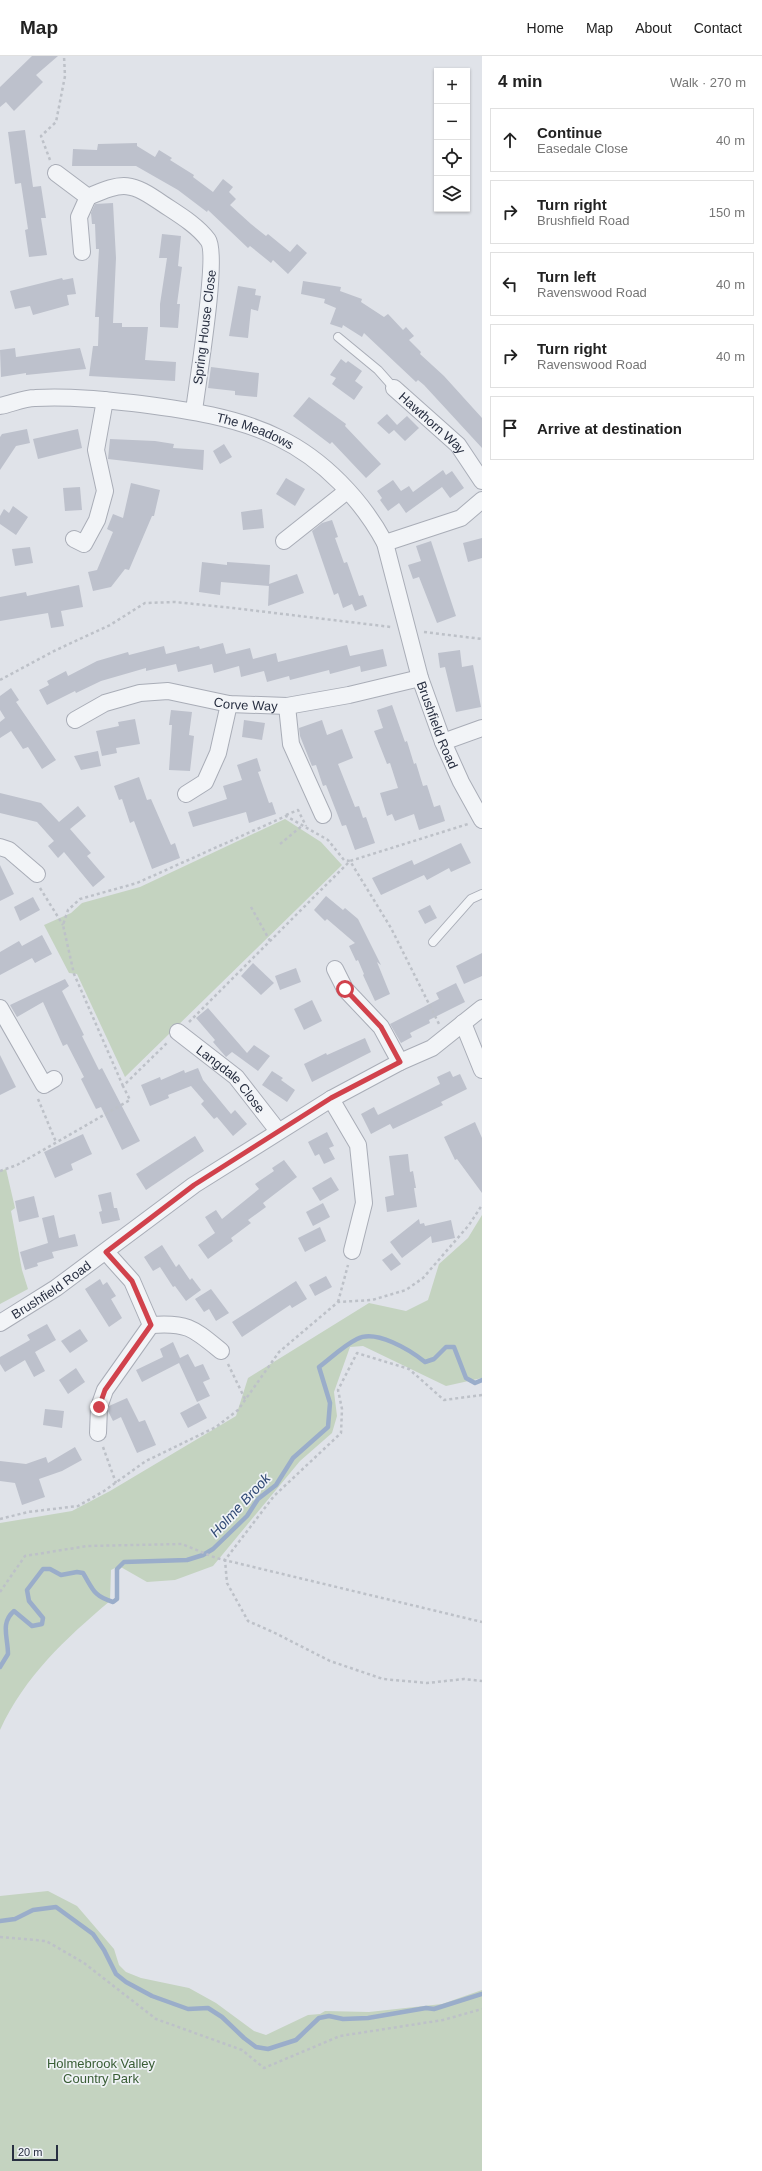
<!DOCTYPE html>
<meta charset="utf-8">
<style>
body{margin:0;font-family:Arial,sans-serif;background:#f2f2f2;color:#222}
.controls{position:absolute;right:12px;top:12px;display:grid;overflow:hidden;border-radius:0px;box-shadow:0 1px 3px #0004}
.controls button{width:36px;height:36px;display:grid;place-items:center;padding:0;border:0;border-bottom:1px solid #e0e0e0;background:#fff;color:#222;font:20px sans-serif}
.scale{position:absolute;left:12px;bottom:10px;width:46px;box-sizing:border-box;padding-left:4px;border:2px solid #282f41;border-top:0;font-size:11px;line-height:14px;white-space:nowrap;color:#282f41;-webkit-text-stroke:3px #eff2f6;paint-order:stroke}
.stop{position:absolute;width:12px;height:12px;margin:-9px;border:3px solid #d1424c;border-radius:50%;background:#fff}
.stop.end{background:#d1424c;border-color:#fff;box-shadow:0 1px 4px #0008}
.list{margin:0;padding:0;list-style:none}
h2{display:flex;justify-content:space-between;align-items:center;height:52px;margin:0;padding:0 16px;font-size:17px}
h2 small{font-size:13px;font-weight:400;color:#767676}
.list li{display:grid;grid-template-columns:26px 1fr auto;gap:12px;align-items:center;box-sizing:border-box;height:64px;margin:0 8px 8px;padding:0 8px;border:1px solid #e0e0e0;border-radius:0px}
.list b{display:block;font-size:15px;white-space:nowrap}
.list p{margin:0;font-size:13px;white-space:nowrap;color:#767676}
.list em{font-size:13px;font-style:normal;color:#767676}
.icon{flex:none;width:22px;height:22px;fill:none;stroke:currentColor;stroke-width:2;stroke-linecap:round;stroke-linejoin:round}
.map{position:relative;flex:none;width:482px;height:2115px;overflow:hidden}
header{display:flex;align-items:center;gap:24px;box-sizing:border-box;height:56px;padding:0 20px;background:#fff;border-bottom:1px solid #e0e0e0}
header strong{font-size:19px}
nav{display:flex;gap:22px;margin-inline-start:auto;font-size:14px}
main{display:flex}
aside{flex:1;background:#fff}
.map>svg:first-child{display:block}
.green{fill:#c4d3c0}
.lines{fill:none;stroke-linecap:round;stroke-linejoin:round}
.stream{stroke:#9aadca;stroke-width:4.5}
.building{fill:#bdc1cc}
.service-casing{stroke:#a9adb7;stroke-width:10}
.minor-casing{stroke:#a9adb7;stroke-width:18}
.path{stroke:#bdc1c8;stroke-width:2.5;stroke-dasharray:3 3;stroke-linecap:butt}
.service{stroke:#f2f4f7;stroke-width:8}
.minor{stroke:#f2f4f7;stroke-width:16}
.route{stroke:#d1424c;stroke-width:5}
.labels{text-anchor:middle;stroke-width:3.5;stroke-linejoin:round;paint-order:stroke}
.street-label{font-size:13px;fill:#282f41;stroke:#eff2f6}
.park-label{font-size:13px;fill:#395d35;stroke:#eff2f6}
.water-label{font-size:14px;font-style:italic;fill:#314a75;stroke:#eff2f6}
</style>
<header>
<strong>Map</strong>
<nav><a>Home</a><a>Map</a><a>About</a><a>Contact</a></nav>
</header>
<main>
<div class="map">
<svg width="482" height="2115" viewBox="0 0 482 2115">
<rect width="100%" height="100%" fill="#e0e3e9"/>
<g class="green">
<polygon points="285,763 321,786 342,809 125,1021 77,918 69,917 44,869 71,857 82,847 140,831"/>
<polygon points="6,1113 15,1152 11,1155 22,1214 28,1233 0,1248 0,1115"/>
<path d="M482,1159V1322L446,1330L363,1290L350,1291L334,1336L337,1360L332,1377L300,1405L213,1510L175,1524L147,1526L119,1510L111,1514L110,1545C65,1583 25,1620 0,1674V1467L72,1455L110,1435L236,1360L248,1322L369,1247L406,1255L428,1244L439,1208L468,1182Z"/>
<polygon points="48,1835 77,1850 114,1893 119,1909 126,1916 141,1922 189,1932 216,1947 254,1975 266,1979 308,1959 320,1958 325,1955 369,1956 442,1948 482,1934 482,2115 0,2115 0,1840"/>
</g>
<g class="lines">
<g class="stream">
<path d="M0,1611L8,1598C8,1581 0,1567 14,1555L32,1570L42,1568L43,1562L29,1545L27,1534L43,1513H50L61,1519L77,1516L83,1517C93,1533 93,1540 113,1546L117,1543V1513L124,1506L187,1504L203,1499L213,1493L247,1460L258,1443L276,1429L293,1402L328,1371L330,1347L319,1311C331,1302 343,1290 357,1283C376,1273 410,1294 425,1306L434,1303L446,1291H454L466,1322L475,1327L482,1324"/>
<polyline points="0,1865 15,1863 33,1854 56,1851 93,1878 104,1894 116,1918 126,1926 152,1940 188,1953 208,1952 222,1961 244,1982 256,1991 268,1993 296,1984 319,1962 329,1960 343,1963 368,1962 426,1952 434,1953 482,1938"/>
</g>
</g>
<g class="building">
<polygon points="32,0 58,0 36,19 43,26 14,55 6,46 0,51 0,31"/>
<polygon points="25,74 33,131 41,130 46,162 41,162 47,199 29,201 25,174 28,173 21,127 15,128 8,76"/>
<polygon points="137,87 137,90 155,101 159,94 172,102 170,104 194,119 193,121 213,136 223,123 233,131 229,136 236,143 230,149 251,168 266,180 268,178 290,196 297,188 307,197 288,218 273,204 271,207 250,190 248,192 208,154 207,156 178,134 136,110 72,110 73,93 97,94 98,88"/>
<polygon points="113,147 116,202 113,267 122,267 122,271 148,271 145,304 176,306 175,325 89,320 93,290 98,290 99,261 95,261 99,193 96,193 95,168 92,168 91,157 95,148"/>
<polygon points="162,178 181,180 178,210 182,211 177,248 180,248 178,272 160,271 160,248 167,202 159,202"/>
<polygon points="62,222 63,224 73,222 76,238 67,239 69,249 33,259 30,250 15,253 10,235"/>
<polygon points="303,225 341,231 340,235 362,243 361,246 384,261 388,258 403,274 406,271 414,280 409,284 421,296 420,298 444,320 482,362 482,392 424,329 418,324 416,326 364,277 362,281 343,269 342,272 330,268 336,252 324,247 325,243 301,238"/>
<polygon points="238,230 256,233 255,239 261,240 258,255 251,253 248,282 229,280"/>
<polygon points="15,292 16,301 80,292 86,313 26,319 26,317 1,321 0,294"/>
<polygon points="341,303 346,307 348,305 362,315 355,325 363,331 354,344 332,328 336,322 330,319"/>
<polygon points="211,311 259,317 257,341 235,339 235,335 208,332"/>
<polygon points="309,341 346,368 345,370 381,408 366,422 332,386 330,388 293,360"/>
<polygon points="387,358 397,369 407,360 419,372 405,385 394,374 389,378 377,367"/>
<polygon points="27,373 30,387 16,390 0,414 0,381 2,378"/>
<polygon points="78,373 82,392 38,403 33,383"/>
<polygon points="110,383 155,385 174,388 173,392 204,394 203,414 108,403"/>
<polygon points="224,388 232,401 220,408 213,395"/>
<polygon points="443,414 446,419 452,415 464,432 450,442 442,431 406,457 399,447 388,455 380,444 382,442 377,435 393,424 401,435 409,430 413,436"/>
<polygon points="286,422 305,433 295,450 276,438"/>
<polygon points="131,427 160,434 154,460 152,460 129,514 125,513 111,531 93,535 88,516 97,514 113,476 107,473 113,458 123,462"/>
<polygon points="80,431 82,454 65,455 63,432"/>
<polygon points="13,450 28,461 16,479 0,468 0,460 4,453 9,457"/>
<polygon points="262,453 264,472 243,474 241,456"/>
<polygon points="332,464 338,481 335,482 344,507 347,506 359,540 363,539 367,550 355,555 352,548 343,552 338,537 334,539 312,475 322,467"/>
<polygon points="482,482 482,502 468,506 463,487"/>
<polygon points="431,485 456,560 437,567 419,521 413,523 408,509 421,505 416,490"/>
<polygon points="30,491 33,507 15,510 12,493"/>
<polygon points="202,506 227,509 227,506 270,509 269,530 221,526 220,539 199,536"/>
<polygon points="297,518 304,537 268,550 269,528"/>
<polygon points="79,529 83,551 61,555 64,570 51,572 48,557 0,565 0,541 26,536 27,540"/>
<polygon points="223,587 226,598 250,592 253,603 276,597 278,606 347,589 350,600 383,593 387,610 361,616 360,610 330,618 329,614 290,624 289,620 267,626 264,615 241,621 239,610 214,617 212,608 178,616 176,608 146,615 146,612 101,625 76,637 75,635 47,649 39,634 49,629 47,625 66,615 68,620 97,605 128,596 129,599 164,590 166,598 199,590 200,593"/>
<polygon points="460,594 462,611 473,609 481,651 456,656 445,611 440,612 438,597"/>
<polygon points="11,632 19,644 16,646 56,704 42,713 28,691 23,693 11,675 0,682 0,666 5,662 0,654 0,640"/>
<polygon points="392,649 405,686 407,685 414,708 416,707 423,730 427,729 434,751 440,749 445,765 419,774 414,758 395,765 392,758 387,760 380,737 398,732 390,707 387,708 374,675 383,672 377,654"/>
<polygon points="171,654 192,656 189,679 194,680 190,715 169,714 172,669 169,669"/>
<polygon points="135,663 140,688 116,692 117,697 102,700 96,675 119,670 118,666"/>
<polygon points="244,664 265,667 262,684 242,681"/>
<polygon points="322,664 327,679 342,673 353,702 338,708 355,751 359,750 363,762 366,761 375,787 355,794 346,769 342,770 326,729 323,730 316,709 312,710 300,680 299,672"/>
<polygon points="98,695 101,710 81,714 74,700"/>
<polygon points="257,702 261,715 258,716 269,747 272,746 276,758 249,767 246,756 193,771 188,756 227,743 223,730 242,724 237,709"/>
<polygon points="139,721 147,744 151,743 171,789 175,787 180,802 152,813 134,765 130,767 122,743 119,744 114,730"/>
<polygon points="0,737 41,747 59,766 78,750 86,760 70,773 91,797 87,800 105,821 93,831 64,796 58,802 48,790 54,785 37,766 0,757"/>
<polygon points="461,787 471,807 451,816 449,812 427,824 424,819 381,839 372,822 412,804 414,809"/>
<polygon points="0,809 14,838 0,845"/>
<polygon points="326,840 343,854 345,852 358,863 381,909 377,906 390,938 375,945 363,919 364,918 358,904 356,905 349,890 355,887 327,863 325,865 314,854"/>
<polygon points="33,841 40,854 20,865 14,851"/>
<polygon points="430,849 437,862 425,868 418,855"/>
<polygon points="42,879 52,898 35,907 32,902 0,919 0,896 19,885 22,890"/>
<polygon points="482,897 482,920 464,928 456,910"/>
<polygon points="253,907 274,927 261,939 241,920"/>
<polygon points="296,912 301,926 280,934 275,920"/>
<polygon points="65,923 69,930 62,935 84,979 82,980 99,1014 102,1012 140,1085 122,1094 101,1051 96,1053 81,1023 84,1021 67,988 63,990 43,946 17,961 10,949"/>
<polygon points="456,927 465,946 429,964 430,967 410,977 412,981 401,987 390,968 439,943 436,937"/>
<polygon points="312,944 322,965 304,974 294,953"/>
<polygon points="208,952 247,997 254,989 270,1000 258,1015 232,996 226,1001 213,986 215,984 196,962"/>
<polygon points="365,982 371,996 312,1026 304,1008 326,997 327,999"/>
<polygon points="0,999 16,1031 0,1039"/>
<polygon points="198,1012 203,1024 231,1058 235,1054 247,1068 233,1080 217,1061 214,1063 201,1048 204,1045 191,1030 168,1039 169,1042 150,1050 141,1029 160,1021 161,1024 184,1014 185,1017"/>
<polygon points="272,1015 283,1022 281,1024 295,1034 287,1046 262,1029"/>
<polygon points="450,1015 453,1021 460,1018 467,1033 441,1046 443,1049 393,1073 390,1068 371,1078 361,1058 374,1051 378,1059 440,1028 437,1021"/>
<polygon points="475,1066 482,1082 482,1137 457,1103 455,1104 444,1081"/>
<polygon points="327,1076 334,1090 329,1092 335,1103 324,1108 319,1098 315,1100 308,1086"/>
<polygon points="83,1078 92,1098 71,1108 73,1114 55,1122 44,1096"/>
<polygon points="195,1080 204,1095 146,1134 136,1118"/>
<polygon points="408,1098 410,1116 413,1115 416,1132 414,1132 417,1151 387,1156 385,1141 394,1139 389,1100"/>
<polygon points="284,1104 297,1121 263,1147 266,1151 248,1164 251,1167 231,1182 233,1185 208,1203 198,1189 215,1177 205,1161 216,1154 222,1163 259,1133 255,1128 274,1115 272,1112"/>
<polygon points="331,1121 339,1134 320,1145 312,1132"/>
<polygon points="111,1136 114,1152 117,1152 120,1164 102,1168 99,1156 102,1155 98,1139"/>
<polygon points="34,1140 39,1161 19,1166 15,1145"/>
<polygon points="323,1147 330,1161 313,1170 306,1156"/>
<polygon points="54,1159 59,1182 75,1178 78,1190 52,1196 54,1202 37,1207 38,1210 25,1214 20,1196 48,1187 42,1162"/>
<polygon points="419,1163 420,1168 424,1167 425,1170 451,1164 455,1182 432,1187 431,1180 402,1202 390,1186"/>
<polygon points="320,1171 326,1185 305,1196 298,1182"/>
<polygon points="162,1189 176,1211 179,1208 190,1224 192,1222 201,1234 186,1245 175,1230 173,1231 160,1211 153,1215 144,1201"/>
<polygon points="392,1197 401,1208 391,1215 382,1204"/>
<polygon points="326,1220 332,1231 315,1240 309,1229"/>
<polygon points="100,1223 103,1229 107,1226 116,1240 111,1243 122,1262 109,1271 85,1233"/>
<polygon points="296,1225 307,1243 292,1252 290,1249 242,1281 232,1266"/>
<polygon points="211,1233 229,1257 216,1265 209,1253 204,1256 195,1243"/>
<polygon points="47,1268 56,1284 35,1296 45,1315 34,1321 25,1304 5,1316 0,1308 0,1301 30,1284 27,1279"/>
<polygon points="80,1273 88,1285 70,1297 61,1285"/>
<polygon points="173,1286 180,1302 188,1298 195,1311 203,1308 210,1323 203,1326 210,1340 197,1346 179,1307 142,1326 136,1314 163,1301 160,1293"/>
<polygon points="76,1312 85,1326 68,1338 59,1324"/>
<polygon points="127,1342 139,1366 145,1364 156,1389 137,1397 121,1361 113,1365 108,1355 109,1350"/>
<polygon points="199,1347 207,1362 188,1372 180,1357"/>
<polygon points="45,1353 64,1355 62,1372 43,1369"/>
<polygon points="75,1391 82,1404 62,1415 39,1423 45,1441 22,1449 15,1427 0,1425 0,1405 26,1408 46,1401 48,1407"/>
</g>
<g class="lines">
<defs>
<g id="service">
<polyline points="338,281 378,314 394,332"/>
<polyline points="433,886 471,843 482,838"/>
</g>
<g id="minor">
<path d="M56,117L88,141C124,125 131,126 163,148C178,158 197,169 208,184C219,199 197,329 194,355"/>
<polyline points="82,196 79,161 88,141"/>
<path id="s1" d="M394,332L458,389L482,425"/>
<path id="s2" d="M0,350C11,348 24,342 35,342C70,340 106,344 141,348C187,354 237,361 279,382C323,403 362,444 385,487L420,622L443,686L461,726L482,764"/>
<polyline points="74,483 84,488 97,464 105,435 96,394 105,344"/>
<polyline points="284,485 347,435"/>
<polyline points="385,487 461,462 482,444"/>
<polyline points="287,650 291,688 323,759"/>
<path id="s3" d="M75,664L105,647L140,637L168,635L229,648L287,650L349,639L420,622"/>
<polyline points="443,686 482,672"/>
<polyline points="186,738 205,726 218,697 229,648"/>
<polyline points="0,791 9,794 37,818"/>
<polyline points="335,913 345,933 381,971 400,1006"/>
<polyline points="0,952 44,1029 54,1023"/>
<polyline points="463,967 482,1014"/>
<path id="s4" d="M178,976L236,1021L278,1075"/>
<polyline points="331,1043 358,1089 364,1147 352,1195"/>
<path id="s5" d="M0,1267L56,1232L194,1129L331,1043L400,1006L432,992L482,952"/>
<path d="M151,1269C188,1266 194,1273 221,1295"/>
<polyline points="98,1377 99,1351 105,1334 151,1269 132,1225 106,1196"/>
</g>
</defs>
<use href="#service" class="service-casing"/>
<use href="#minor" class="minor-casing"/>
<g class="path">
<polyline points="50,104 41,80 56,66 65,20 64,0"/>
<polyline points="424,576 482,583"/>
<polyline points="0,624 54,595 110,569 145,547 175,546 233,552 391,571"/>
<polyline points="286,759 298,754 306,770"/>
<polyline points="280,788 303,769"/>
<polyline points="40,832 63,869"/>
<polyline points="251,851 270,885"/>
<polyline points="189,966 350,805 468,768"/>
<polyline points="123,1030 74,918 63,869 68,854 80,843 137,827 286,760 328,784 344,804 350,805 391,872 439,968"/>
<polyline points="38,1043 56,1086"/>
<polyline points="0,1115 17,1109 130,1044 123,1030 168,986"/>
<polyline points="338,1246 348,1209"/>
<polyline points="228,1308 245,1343"/>
<polyline points="482,1339 444,1344 409,1313 357,1297 338,1334 342,1353 341,1377 274,1440 225,1504 227,1527 248,1565 273,1576 330,1605 383,1623 427,1627 464,1623 482,1625"/>
<polyline points="103,1391 116,1427"/>
<polyline points="0,1463 28,1456 78,1450 104,1435 146,1405 216,1371 238,1354 279,1296 338,1246 372,1244 406,1234 423,1222 469,1169 482,1149"/>
<polyline points="0,1536 25,1500 87,1490 182,1488 216,1502 482,1566"/>
<polyline points="0,1881 46,1885 84,1907 156,1963 242,1994 264,2012 340,1980 443,1964 482,1953"/>
</g>
<use href="#service" class="service"/>
<use href="#minor" class="minor"/>
</g>
<g class="lines">
<polyline class="route" points="99,1351 105,1334 151,1269 132,1225 106,1196 194,1129 331,1042 400,1006 381,971 345,933"/>
</g>
<g class="labels">
<g class="street-label">
<text transform="translate(204 271) rotate(-83)" y="5">Spring House Close</text>
<text dy="5" stroke="none"><textPath href="#s1" startOffset="52">Hawthorn Way</textPath></text>
<text dy="5" stroke="none"><textPath href="#s2" startOffset="260">The Meadows</textPath></text>
<text dy="5" stroke="none"><textPath href="#s3" startOffset="178">Corve Way</textPath></text>
<text dy="5" stroke="none"><textPath href="#s2" startOffset="626">Brushfield Road</textPath></text>
<text dy="5" stroke="none"><textPath href="#s4" startOffset="71">Langdale Close</textPath></text>
<text dy="5" stroke="none"><textPath href="#s5" startOffset="61">Brushfield Road</textPath></text>
</g>
<g class="park-label">
<text x="101" y="2012">Holmebrook Valley<tspan x="101" dy="15">Country Park</tspan></text>
</g>
<g class="water-label">
<text transform="translate(240 1449) rotate(-47)" y="5">Holme Brook</text>
</g>
</g>
</svg>
<div class="controls">
<button>+</button>
<button>−</button>
<button><svg class="icon" aria-label="locate" viewBox="0 0 24 24"><circle cx="12" cy="12" r="6"/><path d="M12 2v4M12 18v4M2 12h4M18 12h4"/></svg></button>
<button><svg class="icon" aria-label="layers" viewBox="0 0 24 24"><path d="M12 4l9 5-9 5-9-5zM3 14l9 5 9-5"/></svg></button>
</div>
<div class="scale">20 m</div>
<div class="stop" style="left:345px;top:933px"></div>
<div class="stop end" style="left:99px;top:1351px"></div>
</div>
<aside>
<h2>4 min<small>Walk · 270 m</small></h2>
<ul class="list">
<li><svg class="icon" aria-label="ahead" viewBox="0 0 24 24"><path d="M12 20V5M6 11l6-6 6 6"/></svg><div><b>Continue</b><p>Easedale Close</p></div><em>40 m</em></li>
<li><svg class="icon" aria-label="right" viewBox="0 0 24 24"><path d="M7 20v-9h11M14 6l5 5-5 5"/></svg><div><b>Turn right</b><p>Brushfield Road</p></div><em>150 m</em></li>
<li><svg class="icon" aria-label="left" viewBox="0 0 24 24"><path d="M17 20v-9H6M10 6l-5 5 5 5"/></svg><div><b>Turn left</b><p>Ravenswood Road</p></div><em>40 m</em></li>
<li><svg class="icon" aria-label="right" viewBox="0 0 24 24"><path d="M7 20v-9h11M14 6l5 5-5 5"/></svg><div><b>Turn right</b><p>Ravenswood Road</p></div><em>40 m</em></li>
<li><svg class="icon" aria-label="arrive" viewBox="0 0 24 24"><path d="M6 21V4h12l-3 4 3 4H6"/></svg><div><b>Arrive at destination</b></div></li>
</ul>
</aside>
</main>
